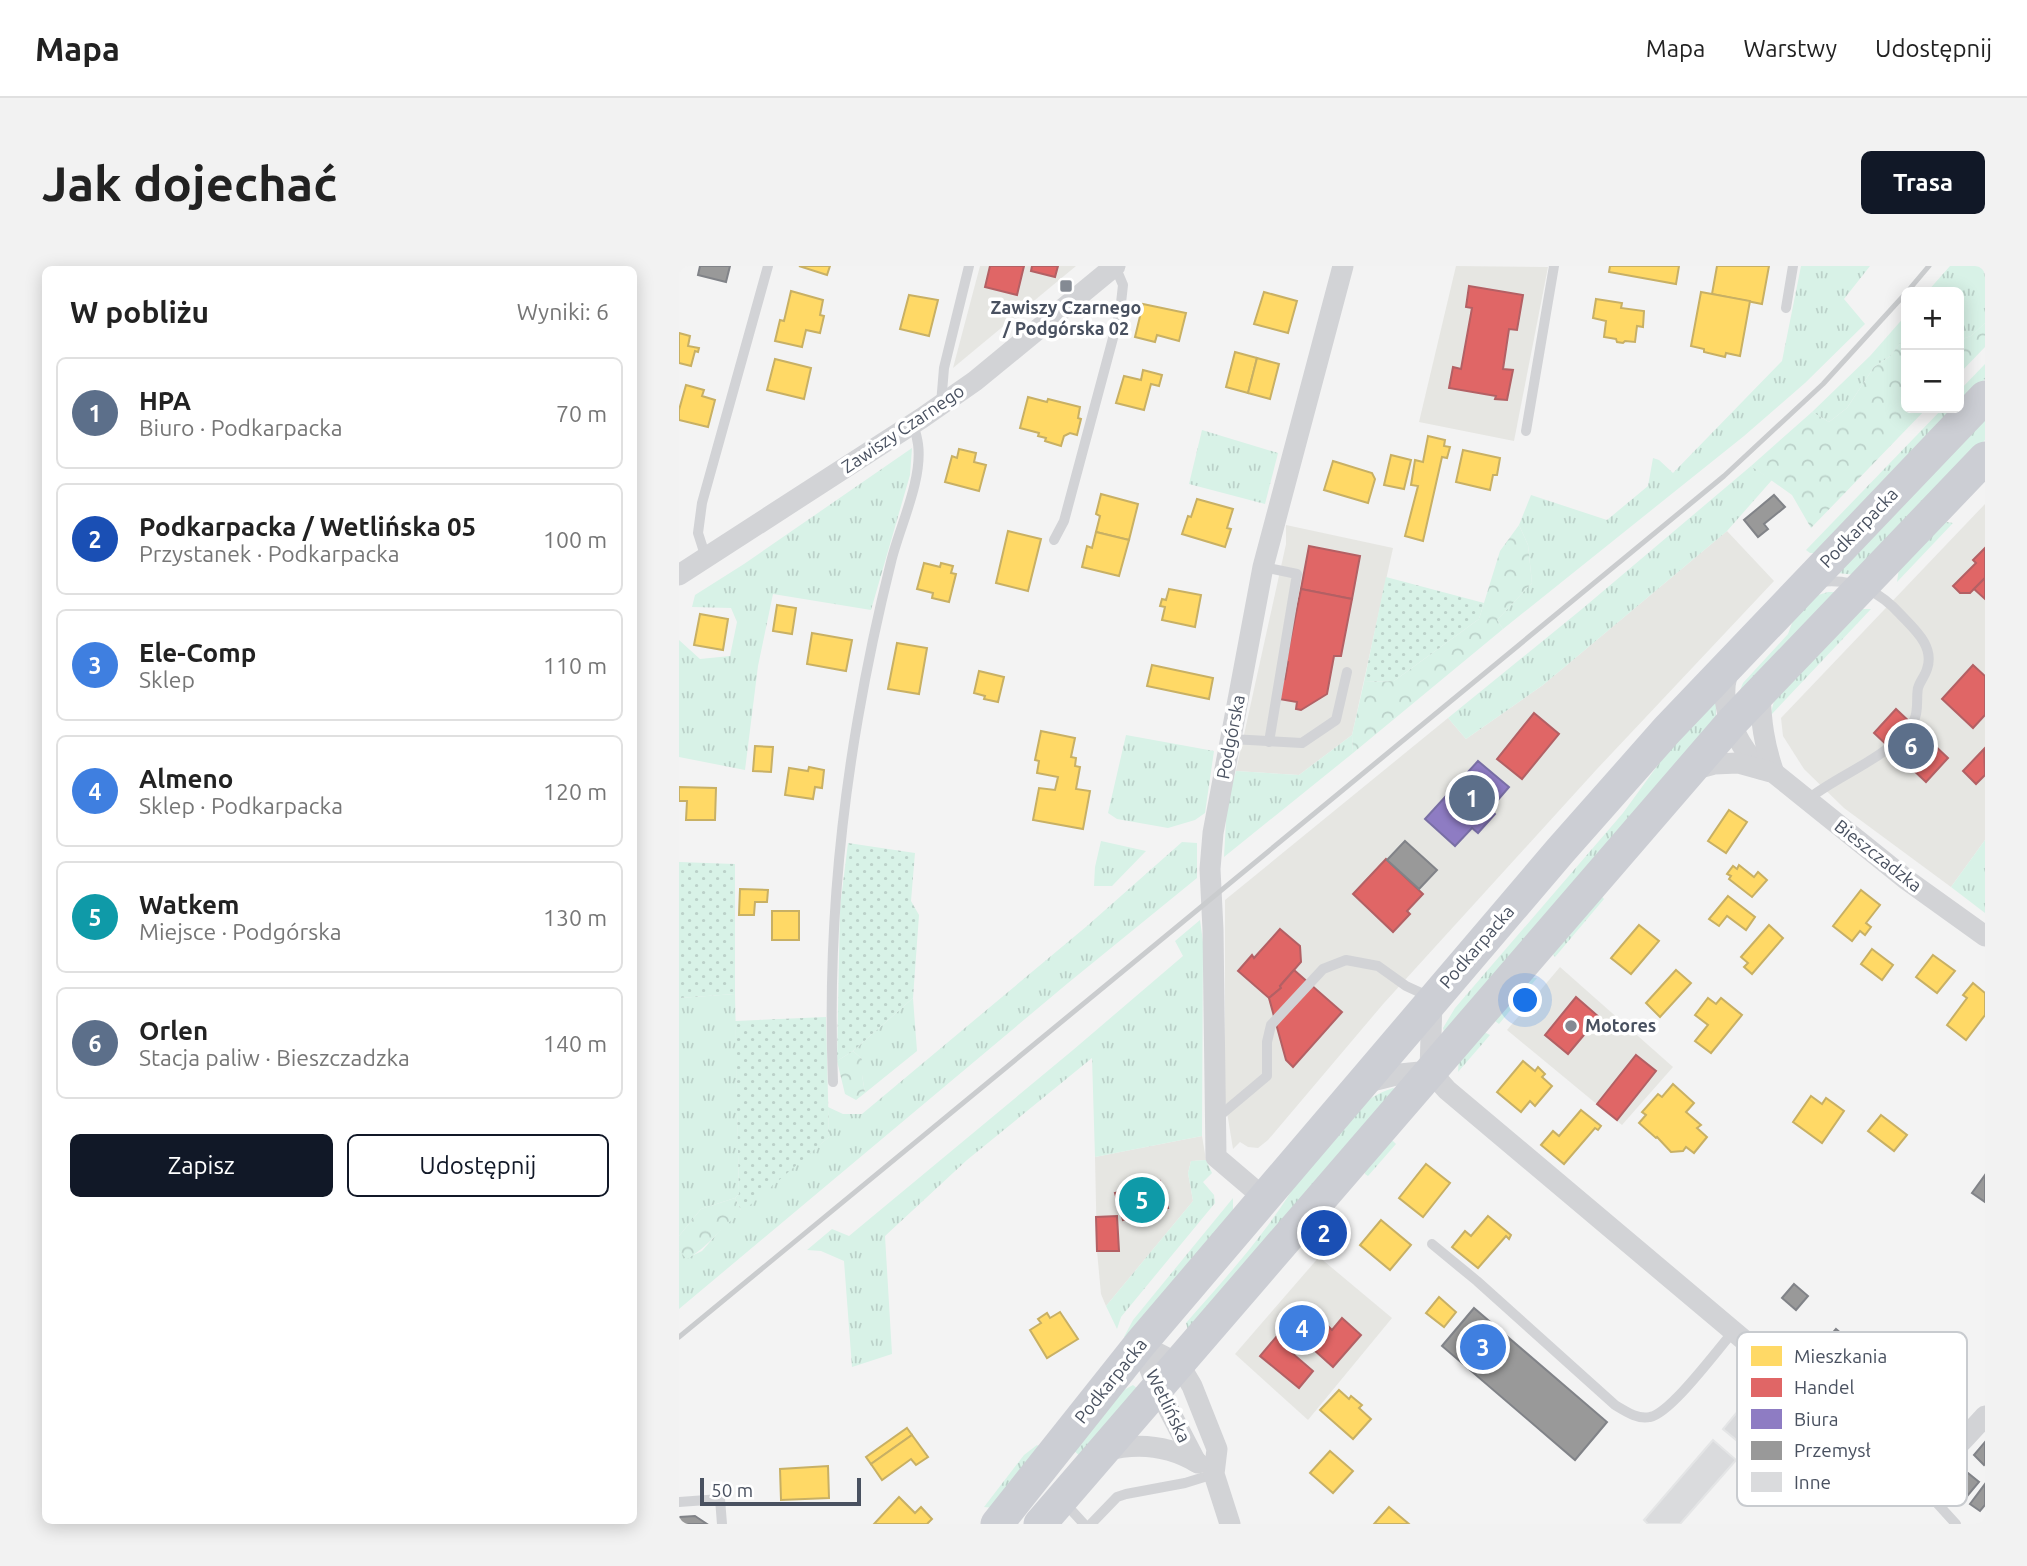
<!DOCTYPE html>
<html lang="pl">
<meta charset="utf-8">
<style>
body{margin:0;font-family:Ubuntu,sans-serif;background:#f2f2f2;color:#222}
.controls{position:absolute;right:21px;top:21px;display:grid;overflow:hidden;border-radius:10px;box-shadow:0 4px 18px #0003}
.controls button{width:63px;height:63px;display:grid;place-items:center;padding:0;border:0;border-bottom:2px solid #e0e0e0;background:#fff;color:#222;font:35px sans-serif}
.scale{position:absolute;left:21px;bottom:18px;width:161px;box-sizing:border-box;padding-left:7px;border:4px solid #495160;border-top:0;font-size:19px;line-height:24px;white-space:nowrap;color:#495160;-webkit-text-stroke:5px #fff;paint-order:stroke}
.you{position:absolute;left:847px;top:735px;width:24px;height:24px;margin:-18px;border:5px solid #fff;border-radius:50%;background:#1a73e8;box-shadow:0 0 0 10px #1a73e833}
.badge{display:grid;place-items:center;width:46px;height:46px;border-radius:50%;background:#111827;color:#fff;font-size:23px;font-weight:700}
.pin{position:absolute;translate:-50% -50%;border:4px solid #fff;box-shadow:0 2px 7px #0006}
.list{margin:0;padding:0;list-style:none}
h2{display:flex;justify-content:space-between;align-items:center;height:91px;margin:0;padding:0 28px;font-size:30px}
h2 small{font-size:23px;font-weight:400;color:#767676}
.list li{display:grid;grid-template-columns:46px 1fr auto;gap:21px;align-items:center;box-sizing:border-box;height:112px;margin:0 14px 14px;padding:0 14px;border:2px solid #e0e0e0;border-radius:10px}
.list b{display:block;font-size:26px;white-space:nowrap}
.list p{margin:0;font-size:23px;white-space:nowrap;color:#767676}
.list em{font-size:23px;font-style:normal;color:#767676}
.actions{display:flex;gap:14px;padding:21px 28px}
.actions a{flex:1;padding:16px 0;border:2px solid #111827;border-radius:10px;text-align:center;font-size:24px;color:#111827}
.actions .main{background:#111827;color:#fff}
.map{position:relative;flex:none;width:1306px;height:1258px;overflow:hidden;border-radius:10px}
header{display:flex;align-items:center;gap:42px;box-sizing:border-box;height:98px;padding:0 35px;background:#fff;border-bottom:2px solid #e0e0e0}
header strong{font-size:33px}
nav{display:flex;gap:38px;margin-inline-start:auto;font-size:24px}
.intro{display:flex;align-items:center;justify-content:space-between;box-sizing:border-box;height:168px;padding:0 42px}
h1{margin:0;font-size:49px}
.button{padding:18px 32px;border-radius:10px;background:#111827;color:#fff;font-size:24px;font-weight:700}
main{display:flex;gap:42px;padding:0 42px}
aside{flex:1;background:#fff;border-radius:10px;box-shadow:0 4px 18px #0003}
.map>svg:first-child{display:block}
.commercial{fill:#e6e6e2}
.grass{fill:url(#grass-tufts)}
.forest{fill:url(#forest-crowns)}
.garden{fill:url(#garden-dots)}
.homes{fill:#ffd966;stroke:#c8b064;stroke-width:2}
.shops{fill:#e06666;stroke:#b36064;stroke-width:2}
.offices{fill:#8e7cc3;stroke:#796fa5;stroke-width:2}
.industry{fill:#999;stroke:#818388;stroke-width:2}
.building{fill:#dadbdd;stroke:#e4e5e6;stroke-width:2}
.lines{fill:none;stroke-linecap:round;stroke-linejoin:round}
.service{stroke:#d2d3d6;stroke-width:10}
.minor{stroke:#d2d3d6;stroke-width:21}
.primary{stroke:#ccced4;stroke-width:33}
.rail{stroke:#caccce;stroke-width:5}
.poi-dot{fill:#848a93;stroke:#fff;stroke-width:2.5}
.labels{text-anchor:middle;stroke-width:7;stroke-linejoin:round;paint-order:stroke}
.poi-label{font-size:18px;font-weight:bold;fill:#495160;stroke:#fff}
.street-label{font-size:18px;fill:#495160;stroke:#fff}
.key{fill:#fff;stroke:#c8cbcf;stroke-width:2}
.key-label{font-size:19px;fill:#495160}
</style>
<header>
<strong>Mapa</strong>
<nav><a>Mapa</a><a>Warstwy</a><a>Udostępnij</a></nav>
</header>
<div class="intro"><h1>Jak dojechać</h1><a class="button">Trasa</a></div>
<main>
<aside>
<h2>W pobliżu<small>Wyniki: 6</small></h2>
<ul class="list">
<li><span class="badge" style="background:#5c6f8a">1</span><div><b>HPA</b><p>Biuro · Podkarpacka</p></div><em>70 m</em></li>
<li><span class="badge" style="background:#1a4fb4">2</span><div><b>Podkarpacka / Wetlińska 05</b><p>Przystanek · Podkarpacka</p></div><em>100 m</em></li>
<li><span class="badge" style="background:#3f7fe0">3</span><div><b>Ele-Comp</b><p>Sklep</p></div><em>110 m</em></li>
<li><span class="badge" style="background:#3f7fe0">4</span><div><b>Almeno</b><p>Sklep · Podkarpacka</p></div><em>120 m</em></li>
<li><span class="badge" style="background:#0f9aa8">5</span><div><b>Watkem</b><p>Miejsce · Podgórska</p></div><em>130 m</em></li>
<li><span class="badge" style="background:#5c6f8a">6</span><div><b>Orlen</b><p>Stacja paliw · Bieszczadzka</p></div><em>140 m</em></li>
</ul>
<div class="actions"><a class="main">Zapisz</a><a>Udostępnij</a></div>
</aside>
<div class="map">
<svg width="1306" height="1258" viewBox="0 0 1306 1258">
<defs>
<pattern id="grass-tufts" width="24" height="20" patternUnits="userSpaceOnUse" patternTransform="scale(1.75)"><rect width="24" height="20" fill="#d8f2e7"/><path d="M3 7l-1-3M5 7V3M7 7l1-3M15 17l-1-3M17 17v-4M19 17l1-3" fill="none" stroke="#bbd1c9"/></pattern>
<pattern id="forest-crowns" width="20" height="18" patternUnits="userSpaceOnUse" patternTransform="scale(1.75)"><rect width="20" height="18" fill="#d8f2e7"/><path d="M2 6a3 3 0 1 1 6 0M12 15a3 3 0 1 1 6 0" fill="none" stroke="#bbd1c9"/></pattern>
<pattern id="garden-dots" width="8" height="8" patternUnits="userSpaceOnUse" patternTransform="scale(1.75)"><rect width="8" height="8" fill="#d8f2e7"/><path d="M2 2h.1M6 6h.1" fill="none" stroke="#bbd1c9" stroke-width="1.8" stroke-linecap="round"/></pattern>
</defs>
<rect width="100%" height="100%" fill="#f3f3f3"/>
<g class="commercial">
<polygon points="301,0 397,0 274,102"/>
<polygon points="777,0 869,1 835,175 740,156"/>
<polygon points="1306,238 1306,574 1272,621 1165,542 1125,503 1104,470 1102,452"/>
<polygon points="607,259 714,282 673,469 620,509 557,505 607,278"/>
<polygon points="1048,265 1095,315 918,503 705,737 589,874 579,882 569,881 561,876 554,883 546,834 546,634 769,452 787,473 864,419"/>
<polygon points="881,701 994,801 943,859 828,764"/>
<polygon points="523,870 527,894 512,895 509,907 514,935 427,1040 422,1028 418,985 416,891"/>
<polygon points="640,991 713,1052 629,1154 556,1088"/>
</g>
<g class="grass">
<polygon points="1122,0 1191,0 1165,33 1186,58 1126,117 1065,170 824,363 818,354 853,317 849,279 840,259 852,229 928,254 969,220 974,192 980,194 994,207 1103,95"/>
<polygon points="1271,0 1306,0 1306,57 1292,70 1280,74 1280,26 1248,26"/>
<polygon points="1227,49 1227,71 1210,91 1195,101 1168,142 1150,156 1133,146 1191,90"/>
<polygon points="1306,98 1306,113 1280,141 1280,125"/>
<polygon points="1264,142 1279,142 1139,287 1131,287 1127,284"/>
<polygon points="1306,147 1306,174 1178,309 1158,307"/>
<polygon points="523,164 599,187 586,238 510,218"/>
<polygon points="233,182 231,209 192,344 94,328 79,400 66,504 0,491 0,374 21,393 51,390 58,356 52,342 13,341 16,329 65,298"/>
<polygon points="1072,200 1093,214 1048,265 864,419 787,473 769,452 903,343"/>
<polygon points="1261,255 1274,257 1218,316 1220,302"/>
<polygon points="1149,326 1156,326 1060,427 1064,417 1109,368 1117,346 1133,331"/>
<polygon points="1180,343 1192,343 1091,450 1097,428"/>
<polygon points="1037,434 1037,455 765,766 764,762 776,742 944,547 1008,459"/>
<polygon points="447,469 535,485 526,547 516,554 489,562 438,553 429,547"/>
<polygon points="673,469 674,487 545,591 548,537 557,505 620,509"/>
<polygon points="1306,574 1306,647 1272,621"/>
<polygon points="422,575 467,585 433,620 415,620 416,601"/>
<polygon points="503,576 518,577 518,612 389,717 0,1043 0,985 8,992 23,985 50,954 150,871 149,841 164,848 183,848 408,660"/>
<polygon points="923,631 925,633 876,691 873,687"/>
<polygon points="521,654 524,676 523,870 416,891 413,792 288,894 206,970 213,1088 173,1101 165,995 142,985 128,984 153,963 170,970 394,784 504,690 496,675"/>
<polygon points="850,711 858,712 820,758 816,755"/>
<polygon points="56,728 60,928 56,932 22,943 0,970 0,732"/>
<polygon points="234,732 238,785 186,827 183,809 183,793 174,785"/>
<polygon points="807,767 811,769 779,806 780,791 798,768"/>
<path d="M714,822L716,823L509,1065L507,1057C535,1025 564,993 590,958C625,912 656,841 714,822Z"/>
<polygon points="714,875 717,878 689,910 686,908 685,898 705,876"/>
<polygon points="527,894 533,907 524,916 535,929 536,937 442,1051 438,1063 427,1040 514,935 509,907 512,895"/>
<polygon points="554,932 554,947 451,1071 445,1071 454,1054"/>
<polygon points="454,1119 459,1123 402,1191 393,1183 445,1124"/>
<polygon points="358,1179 362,1182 315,1242 305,1241 345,1189"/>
</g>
<g class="forest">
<polygon points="1306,57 1306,81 1280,108 1280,74 1292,70"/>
<polygon points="1227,71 1227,142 1248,142 1132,262 1113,229 1072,200 1133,146 1150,156 1168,142 1195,101 1210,91"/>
<polygon points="840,259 849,279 853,317 818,354 824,363 674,487 673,469 685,416 715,415 800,353 821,285"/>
<polygon points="174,785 183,793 183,809 186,827 177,834 166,828 158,795"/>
<path d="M56,932L63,946C42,960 30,981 8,993L0,985V970L22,943Z"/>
</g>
<g class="garden">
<polygon points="707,311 805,337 800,353 715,415 685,416"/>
<polygon points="169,577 236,587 232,635 240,649 234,732 174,785 158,795 161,641"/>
<polygon points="0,596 56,598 56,728 0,732"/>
<polygon points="147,751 150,871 63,946 56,932 60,928 56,755"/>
</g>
<g class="homes">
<polygon points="120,0 151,0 148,9"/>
<polygon points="931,0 1000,0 997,18 930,6"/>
<polygon points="1038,0 1090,0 1083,38 1033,28"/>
<polygon points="112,25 144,34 141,49 145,50 141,67 127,64 123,81 96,75 101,54 105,55"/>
<polygon points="585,26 618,35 609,67 575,58"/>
<polygon points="1022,26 1071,35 1061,90 1047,87 1046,91 1025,86 1025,83 1012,80"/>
<polygon points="230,29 259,34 250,70 221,63"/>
<polygon points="917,33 943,37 942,42 965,45 964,61 958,60 956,76 946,75 944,77 938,76 937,73 925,71 927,55 914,52"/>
<polygon points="464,38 507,47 500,75 478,69 476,76 456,71"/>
<polygon points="0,67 11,70 9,80 20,82 19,86 16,85 12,100 0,97"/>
<polygon points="556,86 578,92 569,127 547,121"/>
<polygon points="578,92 600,98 591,133 569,127"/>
<polygon points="96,93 132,102 125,133 88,124"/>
<polygon points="464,104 483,109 480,120 472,118 465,144 437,137 445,110 462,114"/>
<polygon points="7,119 25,124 23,130 36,134 29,161 0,154 0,144"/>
<polygon points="349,131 368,136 369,133 401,141 399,152 402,153 398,169 391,167 385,170 382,180 366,175 367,172 359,170 360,167 341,162"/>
<polygon points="749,170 766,174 765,180 771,181 768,192 763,191 744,275 726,270 739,220 732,219 736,194 744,196"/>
<polygon points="280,183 297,187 295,196 307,199 300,225 266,216 273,190 278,192"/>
<polygon points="784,184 821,192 818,209 814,209 811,224 777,216"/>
<polygon points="712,189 732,194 725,223 705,219"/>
<polygon points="654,195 693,207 696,213 689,237 645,224"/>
<polygon points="422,228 459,238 450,274 417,266 421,250 417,248"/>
<polygon points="518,233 554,243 548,262 552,263 546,281 503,268 509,250 512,251"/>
<polygon points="329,265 362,273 349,325 317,317"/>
<polygon points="417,266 450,274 440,310 403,301 408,280 413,282"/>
<polygon points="245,297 261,301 262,297 274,300 272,307 277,308 270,336 253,332 254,327 238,323"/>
<polygon points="490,323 522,329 516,361 483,354 486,341 481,340 483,333 487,334"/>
<polygon points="98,339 117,342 113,368 94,365"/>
<polygon points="21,348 49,353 44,384 15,379"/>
<polygon points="133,367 173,374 167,405 128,398"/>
<polygon points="218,377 248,382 240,428 209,423"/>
<polygon points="473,399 534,412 530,433 468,420"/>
<polygon points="300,405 325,411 319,436 305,433 306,430 295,427"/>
<polygon points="362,465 396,472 392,491 397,492 396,500 401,501 397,523 411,525 404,563 354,554 360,522 376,524 379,511 358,507 360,495 356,494"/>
<polygon points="76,480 94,481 92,506 74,505"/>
<polygon points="130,501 145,504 143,522 136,521 134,533 106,529 110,502 129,505"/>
<polygon points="0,521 37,522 36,554 7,554 8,535 0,535"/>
<polygon points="1050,544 1068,556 1047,587 1029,575"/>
<polygon points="1060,599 1075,611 1079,606 1088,614 1073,631 1050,613 1052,610 1048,608 1054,600 1058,603"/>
<polygon points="61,623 89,624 88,636 76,636 75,649 60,649"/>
<polygon points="1182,624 1201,639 1187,657 1192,661 1186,669 1181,665 1173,675 1154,660"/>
<polygon points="1049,630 1076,651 1067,664 1048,650 1040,660 1030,653"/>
<rect x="93" y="645" width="27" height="29"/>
<polygon points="960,659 980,675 952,708 932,692"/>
<polygon points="1090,659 1104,672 1073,708 1065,701 1069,697 1062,691"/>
<polygon points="1193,683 1214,699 1203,714 1182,698"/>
<polygon points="1254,689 1276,705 1258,727 1237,711"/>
<polygon points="997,704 1012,717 981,751 967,737"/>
<polygon points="1294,717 1306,727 1306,749 1287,774 1268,759 1288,732 1284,729"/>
<polygon points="1029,732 1037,738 1042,732 1063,749 1032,787 1016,775 1029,759 1016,749"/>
<polygon points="844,795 856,805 859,801 866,808 863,811 873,820 856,840 851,835 842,846 818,826"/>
<polygon points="994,818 1015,837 1007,846 1022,859 1018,862 1028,871 1015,887 1007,881 1004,885 992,886 978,871 977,872 960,857 967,849 963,846 979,828 983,831"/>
<polygon points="1132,830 1143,838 1147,832 1165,845 1143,877 1114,856"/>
<polygon points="902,844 922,860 919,864 916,862 885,898 862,879 874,865 880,870"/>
<polygon points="1202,849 1228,869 1215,885 1189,865"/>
<polygon points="747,898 771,917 744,951 720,932"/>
<polygon points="809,950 832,969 830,973 827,970 799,1002 773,981 786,965 792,970"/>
<polygon points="702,954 732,979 711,1004 681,979"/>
<polygon points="760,1031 777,1046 765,1061 747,1047"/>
<polygon points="381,1046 399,1073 368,1092 351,1064 362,1057 359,1053 368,1047 371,1052"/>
<polygon points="660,1124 670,1133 672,1130 683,1139 680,1142 692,1153 674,1173 641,1144"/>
<polygon points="228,1162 233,1169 192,1198 187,1191"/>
<polygon points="233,1169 249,1191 237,1199 232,1193 203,1214 192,1198"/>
<polygon points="651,1185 674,1205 654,1227 631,1207"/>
<polygon points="149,1200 150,1232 102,1234 101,1203"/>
<polygon points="220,1231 236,1247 242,1241 253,1253 248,1258 195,1258"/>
<polygon points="710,1241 730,1258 695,1258"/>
</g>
<g class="shops">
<polygon points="311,0 345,0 338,29 306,21"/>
<polygon points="353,0 379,0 376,11 352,5"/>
<polygon points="790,20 844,29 838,64 830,63 824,103 834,104 828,134 816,133 817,130 770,122 774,101 782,103 793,42 787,41"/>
<polygon points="630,280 681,290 673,333 622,323"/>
<polygon points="1306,282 1306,312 1291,327 1281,327 1274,320 1297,297 1294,294"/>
<polygon points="1306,312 1306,333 1295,323"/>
<polygon points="622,323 673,333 662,390 655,390 648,428 622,444 617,443 618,436 600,433 604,412 606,413 609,396 607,395"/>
<polygon points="1294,399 1306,410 1306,449 1294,462 1263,433"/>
<polygon points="1217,443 1269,492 1247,516 1195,467"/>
<polygon points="855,447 880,468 843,513 818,493"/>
<polygon points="1305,483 1306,509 1297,518 1284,505"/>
<polygon points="707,593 744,628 728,645 731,648 714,666 674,628"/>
<polygon points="601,663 621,680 622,696 601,720 602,722 590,732 559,705 573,689 575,692"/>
<polygon points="615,704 663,746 614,801 607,794 590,732 602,722 601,720"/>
<polygon points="897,731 920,751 889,788 866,769"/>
<polygon points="957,789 977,805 938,854 918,838"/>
<polygon points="481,915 489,942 444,954 436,927"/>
<polygon points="438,950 440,985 418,985 417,951"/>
<polygon points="621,1043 638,1057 613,1087 634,1105 620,1122 581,1090"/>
<polygon points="663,1052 682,1069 654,1101 635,1084 646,1071 643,1068 649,1060 653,1064"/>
</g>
<polygon class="offices" points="799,495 830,521 811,543 816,548 799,567 793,562 776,580 746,553"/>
<g class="industry">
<polygon points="21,0 51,0 47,16 19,9"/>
<polygon points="1095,229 1106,241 1085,258 1089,263 1079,271 1065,254"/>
<polygon points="726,575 758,604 740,623 708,594"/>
<polygon points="1306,909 1306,936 1293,927"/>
<polygon points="1115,1018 1129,1030 1117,1044 1103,1032"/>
<polygon points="795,1042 928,1156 896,1194 763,1080"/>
<polygon points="1157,1063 1252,1144 1235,1165 1139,1084"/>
<polygon points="1306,1176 1306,1198 1305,1199 1295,1189"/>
<polygon points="1284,1203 1300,1216 1284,1235 1277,1228 1273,1232 1265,1225"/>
<polygon points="1306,1218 1306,1239 1301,1245 1291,1238"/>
<polygon points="16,1250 28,1258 0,1258 0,1251"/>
</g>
<g class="building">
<polygon points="1069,1133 1087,1148 1062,1178 1044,1163"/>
<polygon points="1034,1174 1057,1194 1001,1258 969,1258 965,1254"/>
</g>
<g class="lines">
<g class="service">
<polyline points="1107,42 1114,0"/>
<polyline points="262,138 265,102 290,0"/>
<polyline points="847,165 875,0"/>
<polyline points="375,274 385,255 441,46 444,19 436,0"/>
<polyline points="27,292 19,267 23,237 89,0"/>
<polyline points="584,301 618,308 590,476"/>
<polyline points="552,473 623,477 657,454 668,406"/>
<path d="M1128,534C1161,507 1212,492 1235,454C1240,445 1237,432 1239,422C1241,415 1246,410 1248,403C1256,380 1235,363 1221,348C1200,325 1173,312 1141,316"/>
<path d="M154,816C149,694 158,573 179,452C188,400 199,348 212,296C220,262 244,214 239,178C238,171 236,164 234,158"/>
<polyline points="538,852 588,810 588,776 592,759 644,703 667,694 699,700 727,720 751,731"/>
<path d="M753,978L798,1015L936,1139C946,1145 959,1154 971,1151C992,1147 1038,1084 1054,1066"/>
<polyline points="1216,1201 1256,1235 1277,1258"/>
<polyline points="384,1235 405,1258"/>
<polyline points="0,1236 41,1233 43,1258"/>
<polyline points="412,1258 438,1231 447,1228 506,1217 535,1208"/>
</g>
<g class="minor">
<polyline points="0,309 243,152 296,115 436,0"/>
<path d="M1051,400C1049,407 1046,415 1046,422C1044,451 1062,483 1082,503"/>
<path d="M1081,426C1082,455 1085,479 1095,507"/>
<polyline points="1013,504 1035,498 1059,497 1095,507 1228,614 1306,670"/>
<path d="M753,735L751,805L768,824L1211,1197C1263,1204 1273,1186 1306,1150"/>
<polyline points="685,817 721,808 751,805"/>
<polyline points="584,931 537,891 534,664 531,603 534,567 584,301 664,0"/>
<polyline points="461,1078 500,1098 513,1120 538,1183 535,1208 551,1258"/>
<polyline points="461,1078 478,1121 517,1196"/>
<path d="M426,1185C459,1176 489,1179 519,1197"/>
</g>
<g class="primary">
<polyline points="318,1258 461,1078 881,585 988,464 1306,131"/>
<polyline points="361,1258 1053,456 1306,192"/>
</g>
<g class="rail">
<polyline points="1228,26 1250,0"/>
<polyline points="0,1071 1045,210 1144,118 1227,27"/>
</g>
</g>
<g class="poi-dot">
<rect x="380" y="13" width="14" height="14" rx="3.5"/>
<circle cx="892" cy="760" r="7"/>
</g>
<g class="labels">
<g class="poi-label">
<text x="387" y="48">Zawiszy Czarnego<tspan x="387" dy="21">/ Podgórska 02</tspan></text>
<text x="906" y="766" text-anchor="start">Motores</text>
</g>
<g class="street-label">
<text transform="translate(224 163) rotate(-34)" y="6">Zawiszy Czarnego</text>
<text transform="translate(1180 262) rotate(-46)" y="6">Podkarpacka</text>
<text transform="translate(552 471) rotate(-79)" y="6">Podgórska</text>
<text transform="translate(1199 590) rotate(38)" y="6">Bieszczadzka</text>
<text transform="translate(798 681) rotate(-49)" y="6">Podkarpacka</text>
<text transform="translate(432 1115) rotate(-51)" y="6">Podkarpacka</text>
<text transform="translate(489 1140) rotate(64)" y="6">Wetlińska</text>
</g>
</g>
<rect x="1058" y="1066" width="230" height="174" rx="10" class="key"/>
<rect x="1072" y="1080" width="31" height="20" fill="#ffd966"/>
<rect x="1072" y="1112" width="31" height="19" fill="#e06666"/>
<rect x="1072" y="1143" width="31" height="20" fill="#8e7cc3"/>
<rect x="1072" y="1175" width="31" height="19" fill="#999"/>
<rect x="1072" y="1206" width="31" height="20" fill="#dadbdd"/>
<g class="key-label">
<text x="1115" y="1097">Mieszkania</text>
<text x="1115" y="1128">Handel</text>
<text x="1115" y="1160">Biura</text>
<text x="1115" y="1191">Przemysł</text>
<text x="1115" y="1223">Inne</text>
</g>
</svg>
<div class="controls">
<button>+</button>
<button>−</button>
</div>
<div class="scale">50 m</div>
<div class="you"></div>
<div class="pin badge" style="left:793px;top:532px;background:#5c6f8a">1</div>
<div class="pin badge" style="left:645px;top:967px;background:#1a4fb4">2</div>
<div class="pin badge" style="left:804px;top:1081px;background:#3f7fe0">3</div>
<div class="pin badge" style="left:623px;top:1062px;background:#3f7fe0">4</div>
<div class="pin badge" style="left:463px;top:934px;background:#0f9aa8">5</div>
<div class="pin badge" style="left:1232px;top:480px;background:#5c6f8a">6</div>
</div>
</main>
